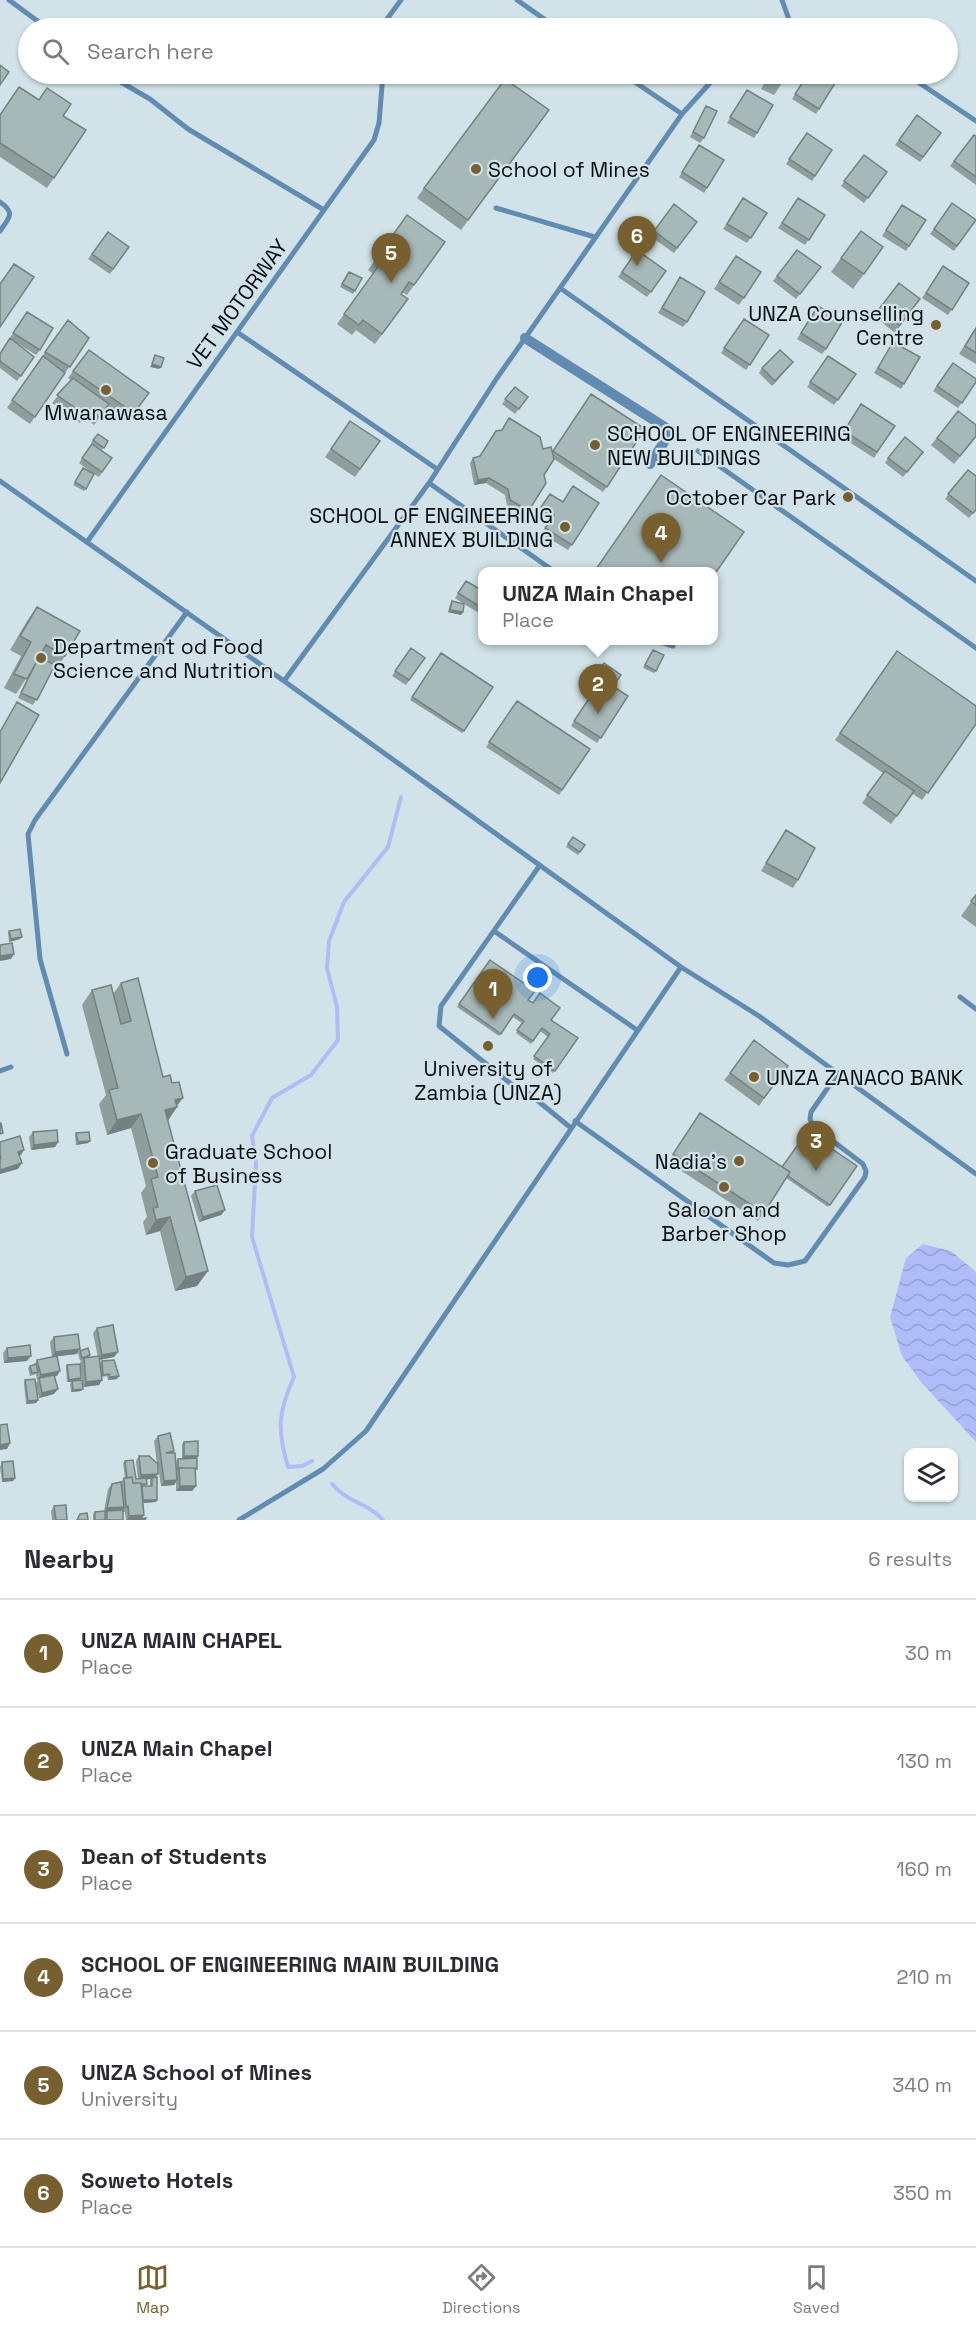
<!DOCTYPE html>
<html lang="en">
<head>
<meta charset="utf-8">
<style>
	body { margin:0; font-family:"Space Grotesk",sans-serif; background:#f2f2f3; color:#2b2b33 }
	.controls { position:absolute; right:18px; bottom:18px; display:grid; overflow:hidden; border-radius:12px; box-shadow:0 2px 4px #0004 }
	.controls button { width:54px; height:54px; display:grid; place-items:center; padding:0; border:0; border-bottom:2px solid #e1e1e2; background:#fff; color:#2b2b33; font:30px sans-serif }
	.you { position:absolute; left:538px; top:978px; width:21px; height:21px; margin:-15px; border:4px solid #fff; border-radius:50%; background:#1a73e8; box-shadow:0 0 0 9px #1a73e833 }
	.badge { display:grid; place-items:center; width:39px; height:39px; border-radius:50%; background:#785f30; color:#fff; font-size:20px; font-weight:700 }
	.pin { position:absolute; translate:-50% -50px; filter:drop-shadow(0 2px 3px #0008) }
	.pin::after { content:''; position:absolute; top:32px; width:21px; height:18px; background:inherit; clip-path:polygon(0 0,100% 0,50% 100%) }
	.popup { position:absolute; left:478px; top:567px; width:240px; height:78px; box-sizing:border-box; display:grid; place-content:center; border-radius:12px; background:#fff; filter:drop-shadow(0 2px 4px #0005); font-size:20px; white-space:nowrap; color:#7c7c81 }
	.popup b { font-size:22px; color:#2b2b33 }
	.popup::after { content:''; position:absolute; left:50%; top:100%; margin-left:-12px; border:12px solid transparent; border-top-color:#fff }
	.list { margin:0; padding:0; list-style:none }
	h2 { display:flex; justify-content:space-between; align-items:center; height:78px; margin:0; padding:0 24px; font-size:26px }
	h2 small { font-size:20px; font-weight:400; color:#7c7c81 }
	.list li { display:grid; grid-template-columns:39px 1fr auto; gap:18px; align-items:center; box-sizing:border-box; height:108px; padding:0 24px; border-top:2px solid #e1e1e2 }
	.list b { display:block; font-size:22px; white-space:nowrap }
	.list p { margin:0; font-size:20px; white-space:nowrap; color:#7c7c81 }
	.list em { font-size:20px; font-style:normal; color:#7c7c81 }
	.icon { flex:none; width:33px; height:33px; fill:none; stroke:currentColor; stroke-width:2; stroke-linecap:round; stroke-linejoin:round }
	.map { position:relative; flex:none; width:976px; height:1520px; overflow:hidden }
	.search { position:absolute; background:#fff; box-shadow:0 2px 4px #0004; left:18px; right:18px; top:18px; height:66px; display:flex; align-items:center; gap:15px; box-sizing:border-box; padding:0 21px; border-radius:33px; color:#7c7c81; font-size:22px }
	.sheet { height:726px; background:#fff }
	nav { display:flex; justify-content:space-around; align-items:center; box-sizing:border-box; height:84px; border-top:2px solid #e1e1e2; background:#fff; font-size:16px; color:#7c7c81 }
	nav a { display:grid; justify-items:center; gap:3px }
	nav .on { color:#785f30 }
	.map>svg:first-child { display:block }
	.water { fill:url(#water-waves) }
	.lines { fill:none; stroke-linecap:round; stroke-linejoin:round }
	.stream { stroke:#afbcf7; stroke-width:4 }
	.service { stroke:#618bb1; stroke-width:5 }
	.minor { stroke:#618bb1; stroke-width:10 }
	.wall { fill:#8f9e9d; fill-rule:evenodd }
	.shaded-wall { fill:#748180 }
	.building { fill:#a6b8b7; stroke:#748180; stroke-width:1.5 }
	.poi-dot { fill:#785f30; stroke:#d1e3e8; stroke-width:2 }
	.labels { text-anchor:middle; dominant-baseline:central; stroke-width:4.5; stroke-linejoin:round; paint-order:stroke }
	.poi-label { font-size:21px; fill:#070c0e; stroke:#d1e3e8; text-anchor:start }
	.street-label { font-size:21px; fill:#070c0e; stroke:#d1e3e8 }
</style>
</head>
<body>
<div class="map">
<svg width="976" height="1520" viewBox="0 0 976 1520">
	<defs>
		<pattern id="water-waves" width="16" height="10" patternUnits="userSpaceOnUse" patternTransform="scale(1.5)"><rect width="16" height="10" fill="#afbcf7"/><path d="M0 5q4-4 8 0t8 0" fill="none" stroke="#95a0d3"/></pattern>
	</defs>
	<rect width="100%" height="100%" fill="#d1e3e8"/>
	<path class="water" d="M923 1244 951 1251 976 1272V1442L921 1382 902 1356 890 1317 906 1258Z"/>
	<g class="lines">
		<path class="stream" d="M312 1461 302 1466 288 1467C277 1430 278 1412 294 1377L252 1237 256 1164 252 1136 272 1098 311 1075 338 1040 337 1007 327 968 329 941 344 902 388 847 401 797
			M332 1484C348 1503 367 1502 383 1520"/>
		<path class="service" d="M9 0 47 28
			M517 0 557 28
			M782 0 792 28
			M386 28 387 19 401 0
			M107 74 150 99 188 129 324 210
			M623 74 682 114
			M906 74 976 121
			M0 202C16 213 9 218 0 231
			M496 208 595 237
			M560 288 976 581
			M237 332 437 469
			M698 451 976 648
			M0 481 284 681 681 967 759 1016 976 1174
			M429 483 555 572
			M87 542 374 140 379 123 383 74
			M653 640 673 646
			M284 681 429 483 497 378 682 114 718 74
			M540 865 441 1006 439 1026 515 1087 527 1092 571 1128
			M494 931 637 1030
			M960 997 976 1009
			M67 1054 40 959 28 834 35 820 187 612
			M0 1071 11 1067
			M575 1121 774 1263 788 1265 805 1261 865 1177 866 1171 863 1164 813 1126 810 1119 811 1112 838 1073
			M239 1520 323 1469 366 1431 681 967"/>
		<path class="minor" d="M525 338 671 431 650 464"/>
	</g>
	<path class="wall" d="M769 74H787L784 80 774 95 761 89Z
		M808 74 837 80 816 114 792 99Z
		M747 90 757 133 754 138 727 123Z
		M706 106 704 138 700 143 690 137 703 111Z
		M549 110 461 230 417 198 424 188Z
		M0 114 63 116 86 130 47 188 0 157Z
		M917 115 941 133 920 162 895 145Z
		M807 133 832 150 812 181 786 164Z
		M974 135 976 136V185L950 166Z
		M699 145 724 160 704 193 679 177Z
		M864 155 887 172 864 203 841 186Z
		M798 198 825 215 805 245 778 228Z
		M739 203 767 213 747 243 723 229Z
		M952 203 976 220 954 251 930 234Z
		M674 204 697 222 674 253 650 236Z
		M902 205 926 220 906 251 882 236Z
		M407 215 445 242 407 295 402 292 401 294 408 299 375 344 356 330 352 335 337 324 373 274 368 270Z
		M108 232 129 247 110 274 88 259Z
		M883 247 853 289 831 272 841 258Z
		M637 250 666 271 647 297 618 277Z
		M797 250 821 267 796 299 773 281Z
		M736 256 761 272 739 305 714 289Z
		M943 266 969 283 948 315 922 298Z
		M347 274 362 278 353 294 340 287Z
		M680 277 687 322 683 327 658 313Z
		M899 283 920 299 895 333 874 316Z
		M814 311 826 349 822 354 797 339Z
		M27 312 40 350 36 355 12 340 34 357 17 381 0 368V353Z
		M744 319 769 335 746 370 721 353Z
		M976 327V364L959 354Z
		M89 338 30 424 7 408 45 352Z
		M893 342 904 384 901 389 874 373Z
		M89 350 149 393 129 421 108 406 94 425 84 416 80 423 52 403 71 380 68 378Z
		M828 356 856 374 834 405 807 387Z
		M793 362 772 386 759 373 762 368Z
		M953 363 976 382 958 408 933 391Z
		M515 387 528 397 515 414 502 404Z
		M591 394 645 429 603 492 554 459 544 475 527 512 521 513 507 505 505 495 486 483 474 485 470 463 473 458 552 452Z
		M861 404 895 426 874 458 840 436Z
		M350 421 380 441 355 477 325 457Z
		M976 425V437L954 464 931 445 937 438Z
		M98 434 108 441 102 450 91 443Z
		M92 444 112 458 99 477 94 474 84 491 73 485 83 468 94 474 79 463Z
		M923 452 903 477 885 463 888 458Z
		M968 470 976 510 969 518 945 499Z
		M550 494 563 502 599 503 568 550 542 534 550 520 538 513Z
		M466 581 483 608 479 613 464 604 463 612 461 615 448 612 450 604 452 601 464 604 455 598Z
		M37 607 65 656 55 671 53 669 33 705 18 698 31 671 16 694 4 688 21 656 10 650 27 621Z
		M411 648 425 658 406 685 392 676Z
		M897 651 976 724 922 800 913 794 891 824 862 803 883 773 835 740Z
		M651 652 656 671 654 673 643 668Z
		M439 656 464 731 462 733 410 700Z
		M604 663 621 675 613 686 628 696 597 743 571 726 599 682 593 678Z
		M517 701 590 749 559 795 486 747Z
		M786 830 798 880 793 888 761 871Z
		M573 837 585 845 578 855 566 847Z
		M976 895V927L961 916Z
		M9 931 20 939 9 942 8 933Z
		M490 960 528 1000 551 1020 578 1038 553 1073 533 1059 548 1037 540 1031 531 1044 516 1033 522 1023 513 1017 499 1036 457 1007Z
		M121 983 177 1107 168 1120 197 1286 175 1291 160 1231 146 1235 143 1222 147 1217 141 1193 146 1186 131 1128 107 1135 99 1104 106 1095 82 1005 92 990 113 994Z
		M788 1066 759 1106 724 1080 730 1073Z
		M700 1113 782 1167 857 1166 828 1207 786 1178 758 1221 668 1162Z
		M33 1132 58 1142 55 1147 31 1150 29 1137Z
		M76 1133 90 1141 88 1143 76 1145 75 1136Z
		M195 1191 225 1210 221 1215 199 1222 191 1196Z
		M97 1328 118 1352 114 1357 100 1360V1363L102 1361 117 1379 108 1380 107 1376 102 1377 99 1385 83 1387 80 1363 82 1360 80 1361 78 1353 80 1351 89 1358 98 1357 93 1333Z
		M54 1337 77 1354 57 1356V1376H55L54 1394 39 1398 36 1385 38 1400 36 1403 26 1404 24 1383 25 1380 36 1383 38 1380H37L36 1374 30 1376 28 1368 30 1366 34 1365 37 1360 52 1357 50 1342Z
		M7 1348 27 1361 4 1363 3 1353Z
		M67 1365 80 1380 81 1391 71 1392 70 1384 72 1382H67L66 1368Z
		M158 1436 174 1451 173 1453 177 1471 176 1461 178 1459 182 1458V1444L184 1442 198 1456 196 1458V1486L192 1491H176V1482L174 1485 161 1486 158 1466 155 1477 156 1502 143 1503 142 1519 145 1520H126L125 1512H123V1520H93V1514L95 1512 104 1511 108 1489 112 1484 121 1482 124 1478H125L123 1463 125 1461 136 1479H138L136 1461 139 1456 157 1464 154 1441ZM150 1479V1486H145L147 1484 146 1480Z
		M2 1462 15 1478 13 1481 2 1482 0 1467Z
		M54 1506 67 1520H52L51 1511Z"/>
	<path class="shaded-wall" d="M793 362 789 367 772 386 775 381Z
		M152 364 161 367 159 369 150 367Z
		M489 478 486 483 474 485 478 480Z
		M531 507 527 512 521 513 524 508Z
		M450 610 463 612 461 615 448 612Z
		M22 937 20 939 9 942 11 939Z
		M14 954 11 959 0 961V956Z
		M183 1098 176 1107H177L167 1122 165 1110 175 1100Z
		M141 1114 131 1128 107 1135 117 1120Z
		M90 1141 88 1143 76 1145 78 1142Z
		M58 1142 55 1147 31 1150 34 1145Z
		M24 1150 21 1155 15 1157 18 1152Z
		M22 1163 18 1169 0 1174V1170Z
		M225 1210 221 1215 199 1222 203 1217Z
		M170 1217 160 1231 146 1235 156 1220Z
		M208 1271 197 1286 175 1291 186 1277Z
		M80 1349 77 1354 52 1357 55 1352Z
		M118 1352 114 1357 98 1360 102 1355Z
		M31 1356 27 1361 4 1363 8 1358Z
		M60 1371 57 1376 39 1380V1378L37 1380 41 1375Z
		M119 1376 117 1379 108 1380 110 1377Z
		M81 1378 80 1381 67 1382 69 1380Z
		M102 1380 99 1385 83 1387 86 1382Z
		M58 1389 54 1394 39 1398 42 1393Z
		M83 1389 81 1391 71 1392 73 1390Z
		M38 1400 36 1403 26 1404 28 1401Z
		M10 1443 7 1449 0 1450V1445Z
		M184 1456H198L196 1458 182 1459Z
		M158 1474 154 1479 152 1478 150 1479 138 1480 141 1475Z
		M15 1478 13 1481 2 1482 3 1479Z
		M177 1480 174 1485 161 1486 164 1481Z
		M180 1486H196L192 1491H176Z
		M143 1500H157L156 1502 141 1503Z
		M124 1507 121 1512 104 1513 107 1508Z
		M144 1515 141 1520H127L129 1516Z"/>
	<path class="building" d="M0 65 9 72 0 85Z
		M771 74H787L784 80Z
		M808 74H827L837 80 819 109 795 94Z
		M505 79 549 110 468 220 424 188Z
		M19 87 39 100 47 88 71 104 63 116 86 130 54 178 0 143V115Z
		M747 90 773 105 757 133 730 117Z
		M706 106 717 111 704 138 693 132Z
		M917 115 941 133 923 157 899 140Z
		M807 133 832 150 815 176 789 159Z
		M974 135 976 136V177L954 161Z
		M699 145 724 160 707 188 682 172Z
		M864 155 887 172 868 198 844 181Z
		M743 198 767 213 751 238 727 224Z
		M798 198 825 215 809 240 782 223Z
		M952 203 976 220 957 246 934 229Z
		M674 204 697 222 677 248 654 231Z
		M902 205 926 220 909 246 886 230Z
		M407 215 445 242 414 285 409 282 401 294 408 299 382 334 363 320 359 325 344 314 380 264 375 260Z
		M861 231 883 247 864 274 841 258Z
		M108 232 129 247 113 269 92 254Z
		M637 250 666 271 651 292 622 272Z
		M797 250 821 267 800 294 777 276Z
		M736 256 761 272 744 298 719 282Z
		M14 264 34 277 0 327V284Z
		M943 266 969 283 952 310 926 293Z
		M349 272 362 278 355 291 342 284Z
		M680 277 705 292 687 322 662 308Z
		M899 283 920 299 900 325 879 309Z
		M818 306 843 321 826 349 801 333Z
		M27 312 53 328 40 350 13 333Z
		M744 319 769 335 750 365 724 348Z
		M68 320 89 338 70 367 45 352Z
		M976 328V353L965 346Z
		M10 338 34 357 21 376 0 361V354Z
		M893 342 920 357 904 384 878 368Z
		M89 350 149 393 134 413 73 371Z
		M780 350 793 362 775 381 762 368Z
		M155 355 164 358 161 367 152 364Z
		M43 356 65 373 35 417 12 400Z
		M828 356 856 374 838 400 810 382Z
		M953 363 976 379V382L962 403 937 386Z
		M73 378 109 404 99 417 89 409 85 415 57 395Z
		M515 387 528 397 519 409 505 399Z
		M591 394 645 429 607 487 553 451Z
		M861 404 895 426 877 452 844 431Z
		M958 411 976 425V436L960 456 937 438Z
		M509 418 540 437 543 449 551 447 554 459 544 475 546 483 531 507 524 508 510 500 508 489 489 478 478 480 473 458 480 456 496 431 502 430Z
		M350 421 380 441 360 469 331 449Z
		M98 434 108 441 104 448 93 440Z
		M905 437 923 452 907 472 888 458Z
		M92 444 112 458 102 472 82 458Z
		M83 468 94 474 86 489 75 482Z
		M968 470 976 476V510L973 513 948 494Z
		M661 475 744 532 714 575V572H594Z
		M573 486 599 503 572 545 545 528 554 515 541 507 550 494 563 502Z
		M466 581 483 591 482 608 458 593Z
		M452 601 464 604 463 612 450 610Z
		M37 607 80 631 65 656 46 645 27 679 14 674 31 642 20 636Z
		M411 648 425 658 409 680 395 671Z
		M653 650 664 655 656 671 645 665Z
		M897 651 976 706V724L928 793 840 733Z
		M441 653 493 687 464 731 412 697Z
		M39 657 55 665 37 700 21 693Z
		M604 663 621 675 614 685 597 673Z
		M602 679 628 696 601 738 574 721Z
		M517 701 590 749 562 790 489 742Z
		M17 702 39 715 0 783V732Z
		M885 771 914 791 897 816 867 795Z
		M786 830 815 848 798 880 766 863Z
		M573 837 585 845 580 852 568 844Z
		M976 895V905L971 901Z
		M20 929 22 937 11 939 9 931Z
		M12 943 14 954 0 956V945Z
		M490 960 535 991 528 1000 533 1003 540 993 560 1008 551 1020 578 1038 555 1071 534 1056 550 1034 542 1028 533 1041 517 1030 524 1021 514 1014 501 1034 459 1004Z
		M138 978 163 1077 170 1075 172 1083 179 1082 183 1098 175 1100 177 1107 165 1110 208 1271 186 1277 170 1217 156 1220 153 1208 158 1207 151 1179 158 1177 141 1114 117 1120 109 1090 118 1088 92 990 111 985 121 1024 131 1021 121 983Z
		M754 1040 788 1066 764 1098 730 1073Z
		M700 1113 790 1172 764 1213 673 1154Z
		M0 1123H1L3 1133 0 1134Z
		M57 1130 58 1142 34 1145 33 1132Z
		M89 1132 90 1141 78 1142 76 1133Z
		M807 1132 857 1166 830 1205 788 1176 790 1172 782 1167Z
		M20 1136 24 1150 18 1152 22 1163 0 1170V1158H1L0 1154V1142Z
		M217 1185 225 1210 203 1217 195 1191Z
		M113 1325 118 1352 102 1355 97 1328Z
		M78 1334 80 1349 55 1352 54 1337Z
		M30 1345 31 1356 8 1358 7 1348Z
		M88 1348 90 1355 82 1358 80 1351Z
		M57 1356 60 1371 41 1375 37 1360Z
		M99 1356 102 1380 86 1382 84 1358Z
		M114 1360 119 1376 110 1377 109 1374 103 1375 102 1361Z
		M36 1364 38 1372 32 1373 30 1366Z
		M80 1364 81 1378 69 1380 67 1365Z
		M54 1375 58 1389 42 1393 39 1378Z
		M35 1379 38 1400 28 1401 25 1380Z
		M82 1380 83 1389 73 1390 72 1381Z
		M7 1424 10 1443 0 1445V1425Z
		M170 1433 174 1451 166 1453H175L177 1480 164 1481 158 1436Z
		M198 1441V1456H184V1442Z
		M139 1456H149L158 1464V1474L141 1475Z
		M197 1458V1469H195V1468H179L178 1469V1459Z
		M133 1460 136 1479 146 1478 147 1484H141V1483H133L132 1477 127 1478 125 1461Z
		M13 1461 15 1478 3 1479 2 1462Z
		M179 1468H195L196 1486H180Z
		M132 1477 133 1483H141L144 1515 129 1516 128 1506 126 1507 124 1478Z
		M157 1477V1500H143L142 1486H152V1478Z
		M121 1482 124 1507 107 1508 112 1484Z
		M66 1505 67 1520H56L54 1506Z
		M123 1510V1520H107V1511Z
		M105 1511V1520H95V1512Z
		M87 1513 88 1520H77L80 1514Z
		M146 1518 145 1520H133Z"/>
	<g class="poi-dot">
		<circle cx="476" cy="169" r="6"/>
		<circle cx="936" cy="325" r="6"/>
		<circle cx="106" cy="390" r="6"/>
		<circle cx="595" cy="445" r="6"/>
		<circle cx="848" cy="497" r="6"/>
		<circle cx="565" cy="527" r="6"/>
		<circle cx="41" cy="658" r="6"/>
		<circle cx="488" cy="1046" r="6"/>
		<circle cx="754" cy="1077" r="6"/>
		<circle cx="739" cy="1161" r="6"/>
		<circle cx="153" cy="1163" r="6"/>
		<circle cx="724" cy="1187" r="6"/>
	</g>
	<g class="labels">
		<g class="poi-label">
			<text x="488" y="169">School of Mines</text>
			<text x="924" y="313" text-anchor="end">UNZA Counselling<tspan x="924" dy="24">Centre</tspan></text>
			<text x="106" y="412" text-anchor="middle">Mwanawasa</text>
			<text x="607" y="433">SCHOOL OF ENGINEERING<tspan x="607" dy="24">NEW BUILDINGS</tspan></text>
			<text x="836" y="497" text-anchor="end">October Car Park</text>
			<text x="553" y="515" text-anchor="end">SCHOOL OF ENGINEERING<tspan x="553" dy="24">ANNEX BUILDING</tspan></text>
			<text x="53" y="646">Department od Food<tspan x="53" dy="24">Science and Nutrition</tspan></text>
			<text x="488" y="1068" text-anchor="middle">University of<tspan x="488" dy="24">Zambia (UNZA)</tspan></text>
			<text x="766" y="1077">UNZA ZANACO BANK</text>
			<text x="165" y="1151">Graduate School<tspan x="165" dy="24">of Business</tspan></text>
			<text x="727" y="1161" text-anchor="end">Nadia's</text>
			<text x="724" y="1209" text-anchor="middle">Saloon and<tspan x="724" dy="24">Barber Shop</tspan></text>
		</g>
		<g class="street-label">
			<text transform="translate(237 304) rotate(-54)">VET MOTORWAY</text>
		</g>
	</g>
</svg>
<div class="controls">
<button><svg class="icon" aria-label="layers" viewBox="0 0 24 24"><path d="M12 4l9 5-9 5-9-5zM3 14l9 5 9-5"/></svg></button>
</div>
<div class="you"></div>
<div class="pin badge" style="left:493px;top:1019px">1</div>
<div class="pin badge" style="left:598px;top:714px">2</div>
<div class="popup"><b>UNZA Main Chapel</b>Place</div>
<div class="pin badge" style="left:816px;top:1171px">3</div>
<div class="pin badge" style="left:661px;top:563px">4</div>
<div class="pin badge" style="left:391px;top:283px">5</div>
<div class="pin badge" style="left:637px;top:266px">6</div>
<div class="search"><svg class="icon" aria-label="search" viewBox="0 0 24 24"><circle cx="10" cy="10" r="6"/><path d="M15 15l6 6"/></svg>Search here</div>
</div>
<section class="sheet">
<h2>Nearby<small>6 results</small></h2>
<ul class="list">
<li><span class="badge">1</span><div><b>UNZA MAIN CHAPEL</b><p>Place</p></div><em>30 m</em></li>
<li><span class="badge">2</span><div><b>UNZA Main Chapel</b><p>Place</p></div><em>130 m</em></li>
<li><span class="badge">3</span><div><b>Dean of Students</b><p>Place</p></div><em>160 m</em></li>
<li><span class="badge">4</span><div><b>SCHOOL OF ENGINEERING MAIN BUILDING</b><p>Place</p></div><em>210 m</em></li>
<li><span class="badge">5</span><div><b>UNZA School of Mines</b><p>University</p></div><em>340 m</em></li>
<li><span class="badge">6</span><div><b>Soweto Hotels</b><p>Place</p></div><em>350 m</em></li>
</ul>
</section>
<nav>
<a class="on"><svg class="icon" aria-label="map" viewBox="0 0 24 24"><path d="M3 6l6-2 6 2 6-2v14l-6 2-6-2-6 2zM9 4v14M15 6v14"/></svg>Map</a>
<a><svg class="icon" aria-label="directions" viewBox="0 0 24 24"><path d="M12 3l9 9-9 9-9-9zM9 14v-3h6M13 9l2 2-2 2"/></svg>Directions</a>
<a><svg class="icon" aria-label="saved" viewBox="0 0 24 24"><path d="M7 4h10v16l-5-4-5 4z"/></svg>Saved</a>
</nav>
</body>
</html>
